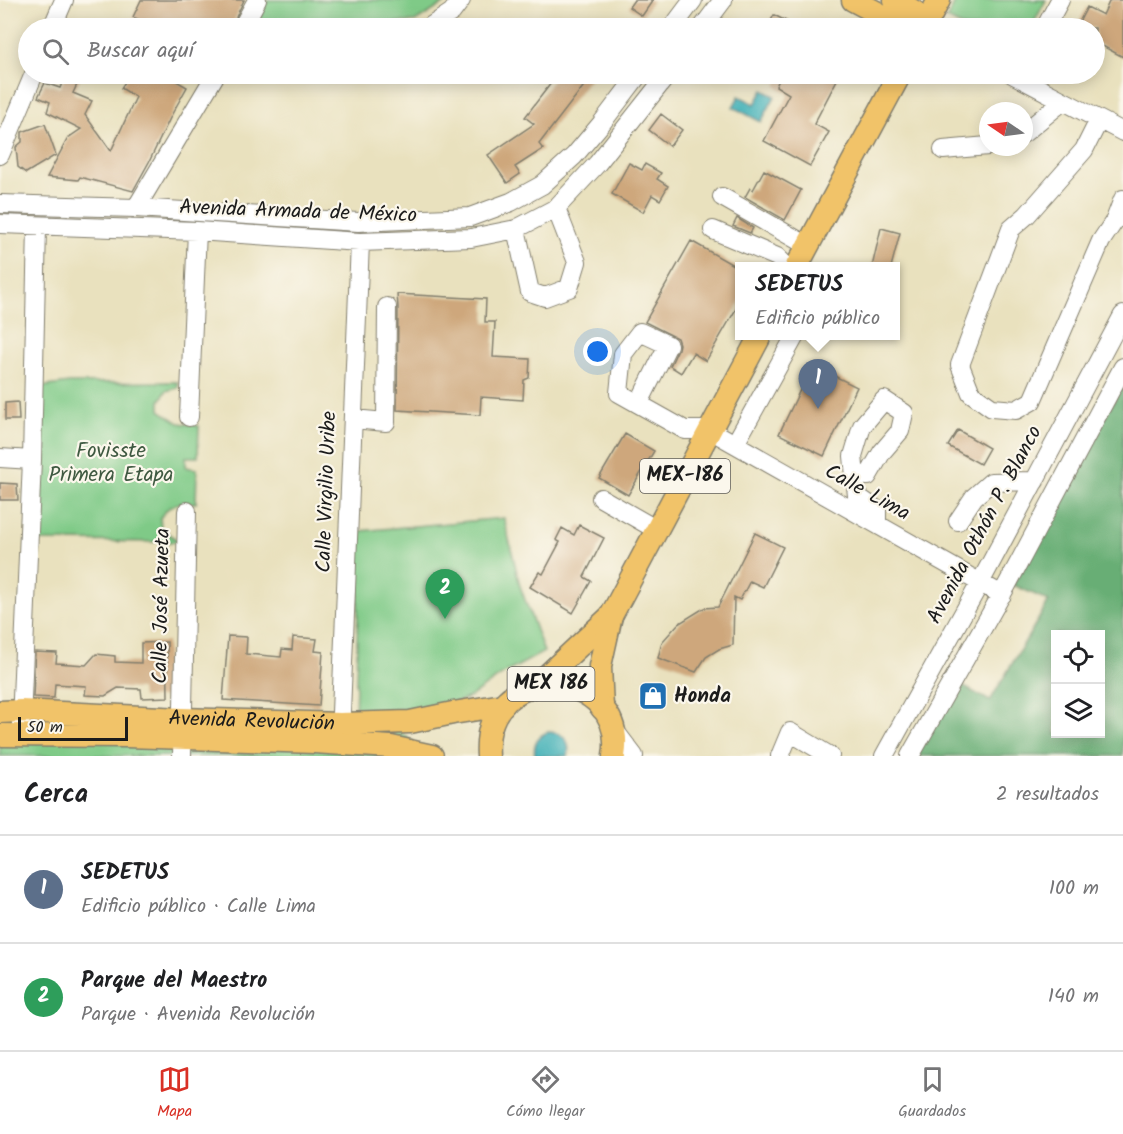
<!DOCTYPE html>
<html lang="es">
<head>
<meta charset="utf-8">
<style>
	body { margin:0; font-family:Kalam,sans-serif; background:#f2f2f2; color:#202124 }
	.controls { position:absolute; right:18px; bottom:18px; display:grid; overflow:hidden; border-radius:0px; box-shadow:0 3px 15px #0003 }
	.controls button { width:54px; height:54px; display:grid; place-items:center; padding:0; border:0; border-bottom:2px solid #e0e0e0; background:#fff; color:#202124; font:30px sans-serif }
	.compass { position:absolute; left:979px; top:102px; width:54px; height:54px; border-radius:50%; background:#fff; box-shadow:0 3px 15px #0003; rotate:283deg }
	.scale { position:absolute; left:18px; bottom:15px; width:110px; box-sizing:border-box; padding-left:6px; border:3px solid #1c1c1c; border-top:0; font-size:16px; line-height:21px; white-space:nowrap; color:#1c1c1c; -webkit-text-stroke:4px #fbf7ec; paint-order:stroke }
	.you { position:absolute; left:598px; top:352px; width:21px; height:21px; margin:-15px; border:4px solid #fff; border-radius:50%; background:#1a73e8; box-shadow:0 0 0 9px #1a73e833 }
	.badge { display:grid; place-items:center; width:39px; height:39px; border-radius:50%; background:#d93025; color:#fff; font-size:20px; font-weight:700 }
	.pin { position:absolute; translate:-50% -50px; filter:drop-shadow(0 2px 3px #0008) }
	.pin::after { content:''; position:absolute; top:32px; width:21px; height:18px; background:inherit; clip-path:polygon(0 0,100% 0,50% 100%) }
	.popup { position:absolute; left:735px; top:262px; width:165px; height:78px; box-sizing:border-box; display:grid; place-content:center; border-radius:0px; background:#fff; filter:drop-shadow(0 2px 4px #0005); font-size:20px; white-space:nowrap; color:#757577 }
	.popup b { font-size:22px; color:#202124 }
	.popup::after { content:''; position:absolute; left:50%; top:100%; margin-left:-12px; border:12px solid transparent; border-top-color:#fff }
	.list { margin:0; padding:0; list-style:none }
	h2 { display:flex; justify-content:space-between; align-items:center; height:78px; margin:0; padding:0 24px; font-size:26px }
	h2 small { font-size:20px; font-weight:400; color:#757577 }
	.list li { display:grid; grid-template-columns:39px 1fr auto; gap:18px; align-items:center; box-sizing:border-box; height:108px; padding:0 24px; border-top:2px solid #e0e0e0 }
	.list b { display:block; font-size:22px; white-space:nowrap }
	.list p { margin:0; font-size:20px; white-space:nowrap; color:#757577 }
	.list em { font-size:20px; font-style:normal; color:#757577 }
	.icon { flex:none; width:33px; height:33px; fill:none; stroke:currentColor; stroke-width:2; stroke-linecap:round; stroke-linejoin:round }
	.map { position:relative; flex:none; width:1123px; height:756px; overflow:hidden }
	.search { position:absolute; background:#fff; box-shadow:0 3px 15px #0003; left:18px; right:18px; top:18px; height:66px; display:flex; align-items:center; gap:15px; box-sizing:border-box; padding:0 21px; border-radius:33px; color:#757577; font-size:22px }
	.sheet { height:294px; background:#fff }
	nav { display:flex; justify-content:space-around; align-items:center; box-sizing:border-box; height:84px; border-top:2px solid #e0e0e0; background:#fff; font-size:16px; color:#757577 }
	nav a { display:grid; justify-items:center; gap:3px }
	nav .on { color:#d93025 }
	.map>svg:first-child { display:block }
	.green { fill:#7fca87; stroke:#4e7352; stroke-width:1.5 }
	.forest { fill:#67ae74; stroke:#426548; stroke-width:1.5; fill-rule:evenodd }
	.water { fill:#3eafb6; stroke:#2d6669; stroke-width:1.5 }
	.building { fill:#cea77c }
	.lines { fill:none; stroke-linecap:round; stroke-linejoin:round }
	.minor-casing { stroke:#827e6d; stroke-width:20 }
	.major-casing { stroke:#827e6d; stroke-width:25 }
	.minor { stroke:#fff; stroke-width:18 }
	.major { stroke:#f1c369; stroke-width:22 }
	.labels { text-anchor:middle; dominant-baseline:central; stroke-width:4.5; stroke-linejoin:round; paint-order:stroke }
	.shield { fill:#fbf7ec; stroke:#5f5e5a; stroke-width:1.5 }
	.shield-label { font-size:20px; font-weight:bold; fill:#1c1c1c }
	.street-label { font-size:21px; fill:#1c1c1c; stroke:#fbf7ec }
	.park-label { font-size:21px; fill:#3f5941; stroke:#fbf7ec }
	.poi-label { font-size:21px; font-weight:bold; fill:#1c1c1c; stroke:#fbf7ec; text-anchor:start }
</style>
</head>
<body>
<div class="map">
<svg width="1123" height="756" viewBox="0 0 1123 756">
	<rect width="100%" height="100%" fill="#fbf7ec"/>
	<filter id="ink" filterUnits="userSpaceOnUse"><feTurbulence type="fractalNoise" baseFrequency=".0167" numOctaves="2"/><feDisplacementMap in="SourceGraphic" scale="12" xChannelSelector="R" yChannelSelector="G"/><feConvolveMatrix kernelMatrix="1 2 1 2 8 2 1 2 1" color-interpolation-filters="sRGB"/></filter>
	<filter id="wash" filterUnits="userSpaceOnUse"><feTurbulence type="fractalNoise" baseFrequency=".008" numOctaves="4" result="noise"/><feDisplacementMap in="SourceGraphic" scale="24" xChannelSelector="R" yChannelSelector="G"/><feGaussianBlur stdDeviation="1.35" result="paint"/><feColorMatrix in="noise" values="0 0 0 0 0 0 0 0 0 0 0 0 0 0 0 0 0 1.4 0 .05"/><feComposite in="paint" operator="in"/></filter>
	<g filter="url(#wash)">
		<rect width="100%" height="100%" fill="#e9e1be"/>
		<path class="green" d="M268 0H450L415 22 254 26Z
			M956 0H1046L1031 28H965L947 19Z
			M178 382V388L166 391 160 401V410L179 423 199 426 198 457H186V467L197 469 196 503C179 501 170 503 160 518L161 528 180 542 39 541 40 518 37 500 41 387 69 383Z
			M504 518 520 586 544 652 503 674 470 697 423 715 389 720 427 756H0V712L355 719 360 531Z"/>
		<path class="forest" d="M1123 384V756H914L955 682 990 701 1049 601 1013 585ZM1056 634H1100V734H1056Z"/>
		<path class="water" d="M763 90 775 96 761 122 733 107 739 96 755 104Z
			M548 732C563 732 571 741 568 756H535C533 744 537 736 548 732Z"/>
		<g id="blocks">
			<path class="building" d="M141 0H244L231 28H158L133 17Z
				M634 0H653L642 16 629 7Z
				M1110 0H1123V57L1095 42V28H1076L1087 7 1103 15Z
				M774 15 800 28H767Z
				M66 74H82L73 93 92 101 85 115 111 151 136 97 121 88 130 74H164L187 87 172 114 149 162 133 191 80 177 78 180 47 177 68 138 81 129 47 112 50 102 38 97 45 83 60 88Z
				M558 74H593L539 144 543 149 515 167 520 174 507 183 488 155 534 124 525 117Z
				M782 74H840L814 124 829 132 810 166 764 141 789 94 776 86Z
				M661 114 682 130 670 146 649 130Z
				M45 124 56 155 26 173 18 167 16 147 22 142V132Z
				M629 163 642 170 645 164 661 173 657 179 668 186 660 200 652 195 643 212 612 194Z
				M764 170 801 190 785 220 745 197 750 188 753 190Z
				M737 218 753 228 750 233 733 226Z
				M881 228 900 233 891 267H872Z
				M691 241 740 269V302L706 361 693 353 681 373 670 366 678 349 679 344 677 338 645 322Z
				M397 294 486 299 485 322H495L493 357 530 359 529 378 524 380 523 400 481 397 480 415 397 410 398 307Z
				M812 365 857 387 824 456 779 434Z
				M18 402 19 420H5V403Z
				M958 430 989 448 980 464 948 446Z
				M625 434 654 451 628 495 599 478Z
				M0 483 17 484 18 500H0Z
				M579 525 604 538 584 577 591 581 573 613 530 587 539 572 543 574 560 542 556 540 562 528 574 535Z
				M755 533 783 547 763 587 750 581 740 600 734 597 733 645 719 649 706 657 696 672 658 658 662 642 678 624 704 608 718 607Z
				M228 636 247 637 246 654 281 657 282 649 292 650 293 637 317 639 315 651 323 652 319 706 223 700Z
				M167 642 168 697 142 698 141 689 118 688 105 696 85 695 86 686 55 684 54 698 33 697 35 652 57 653 56 663 86 665 96 654 115 656V662L141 663V643Z"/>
		</g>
	</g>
	<g filter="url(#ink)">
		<use href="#blocks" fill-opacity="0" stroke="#827e6d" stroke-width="1.5"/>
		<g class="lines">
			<g class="minor-casing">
				<path id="minor" d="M52 28 64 0
					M242 28 257 0
					M428 28 452 12 461 0
					M672 28 693 0
					M702 28 723 0
					M1045 28 1060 0
					M1012 74 1123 132
					M1099 120 1084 150 1027 215 1011 229 960 365 971 393 992 408 1016 410 1032 401 1101 241 1115 220 1123 199
					M1024 133 1063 101
					M943 150 988 146
					M0 155 34 74
					M722 197 808 246
					M0 204 136 208 358 222 470 217 511 202 542 185 574 156 601 124 639 74
					M136 208 216 74
					M0 224 197 231 360 242 471 238 516 229 556 208 597 164 668 74
					M516 229 530 292 545 297 569 288 577 262 556 208
					M713 230 777 257 786 266
					M639 403 668 345 640 332 623 354 619 393 685 430H710L1002 595
					M189 417 197 231
					M353 419 386 422 387 307
					M735 444 795 336
					M0 458 32 460
					M856 474 868 476 882 452 900 431 904 413 884 400 862 426 853 456 857 496 877 510V524
					M601 498 657 530
					M958 521 974 497 991 482 1035 481
					M21 722 32 460 37 226
					M612 727 634 756
					M340 737 360 242
					M182 756 187 511
					M780 756 790 732 830 756
					M884 756 980 583 1123 315
					M910 756 1007 585 1123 367"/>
			</g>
			<g class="major-casing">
				<g id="major">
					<path d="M853 0 906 28"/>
					<path d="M895 0 928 20"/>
					<path d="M924 28 939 0"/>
					<path d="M797 266 900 74"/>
					<path d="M537 685 611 616"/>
					<path d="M602 708 600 666 611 616 760 336"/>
					<path id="s1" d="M0 712 21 711 182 719 340 724 410 722 453 713 503 705"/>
					<path d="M0 735 126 736 314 742 391 747 432 756"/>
					<path d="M488 756C481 654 629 668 614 756"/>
				</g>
			</g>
			<use href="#minor" class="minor"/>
			<use href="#major" class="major"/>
		</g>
	</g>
	<defs>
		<g id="shop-square" transform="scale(1.5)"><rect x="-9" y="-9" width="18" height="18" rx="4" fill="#1f6fb2" stroke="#fbf7ec"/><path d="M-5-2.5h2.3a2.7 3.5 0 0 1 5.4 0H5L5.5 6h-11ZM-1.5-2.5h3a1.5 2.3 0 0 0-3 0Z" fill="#fff"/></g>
	</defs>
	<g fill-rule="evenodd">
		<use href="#shop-square" x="653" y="696"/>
	</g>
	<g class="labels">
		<g class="shield">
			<rect x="640" y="459" width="90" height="34" rx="4.5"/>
			<rect x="507.5" y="667" width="87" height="34" rx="4.5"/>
		</g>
		<g class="shield-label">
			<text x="685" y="476">MEX-186</text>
			<text x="551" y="684">MEX 186</text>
		</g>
		<g class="street-label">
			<text transform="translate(298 212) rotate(2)">Avenida Armada de México</text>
			<text transform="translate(327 492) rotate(-88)">Calle Virgilio Uribe</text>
			<text transform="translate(867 493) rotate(29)">Calle Lima</text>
			<text transform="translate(985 525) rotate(-62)">Avenida Othón P. Blanco</text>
			<text transform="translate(162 606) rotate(-89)">Calle José Azueta</text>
			<text stroke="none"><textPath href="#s1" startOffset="252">Avenida Revolución</textPath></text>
		</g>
		<g class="park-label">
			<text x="111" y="451">Fovisste<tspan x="111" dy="24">Primera Etapa</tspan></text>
		</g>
		<g class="poi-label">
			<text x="674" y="696">Honda</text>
		</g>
	</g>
</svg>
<div class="controls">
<button><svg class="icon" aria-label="locate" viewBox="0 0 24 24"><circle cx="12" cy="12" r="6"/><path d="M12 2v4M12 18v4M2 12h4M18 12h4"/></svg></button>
<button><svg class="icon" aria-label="layers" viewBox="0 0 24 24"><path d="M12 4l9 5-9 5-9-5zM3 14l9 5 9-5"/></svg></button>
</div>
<svg class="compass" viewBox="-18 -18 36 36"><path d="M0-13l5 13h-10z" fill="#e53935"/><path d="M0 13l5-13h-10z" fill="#757577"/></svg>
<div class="scale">50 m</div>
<div class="you"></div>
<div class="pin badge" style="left:818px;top:409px;background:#5c6f8a">1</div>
<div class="popup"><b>SEDETUS</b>Edificio público</div>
<div class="pin badge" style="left:445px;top:619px;background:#2e9e5b">2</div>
<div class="search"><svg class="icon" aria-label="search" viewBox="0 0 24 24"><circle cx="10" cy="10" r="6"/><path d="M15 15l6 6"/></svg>Buscar aquí</div>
</div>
<section class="sheet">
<h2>Cerca<small>2 resultados</small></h2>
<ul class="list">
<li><span class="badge" style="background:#5c6f8a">1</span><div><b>SEDETUS</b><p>Edificio público · Calle Lima</p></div><em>100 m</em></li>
<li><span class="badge" style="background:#2e9e5b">2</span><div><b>Parque del Maestro</b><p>Parque · Avenida Revolución</p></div><em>140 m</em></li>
</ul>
</section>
<nav>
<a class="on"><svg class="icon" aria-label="map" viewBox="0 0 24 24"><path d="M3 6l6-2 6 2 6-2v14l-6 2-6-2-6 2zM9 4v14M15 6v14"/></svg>Mapa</a>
<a><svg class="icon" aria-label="directions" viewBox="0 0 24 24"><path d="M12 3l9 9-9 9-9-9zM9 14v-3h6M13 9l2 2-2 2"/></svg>Cómo llegar</a>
<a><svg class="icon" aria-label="saved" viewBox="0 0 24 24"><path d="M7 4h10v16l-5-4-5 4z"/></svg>Guardados</a>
</nav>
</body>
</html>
